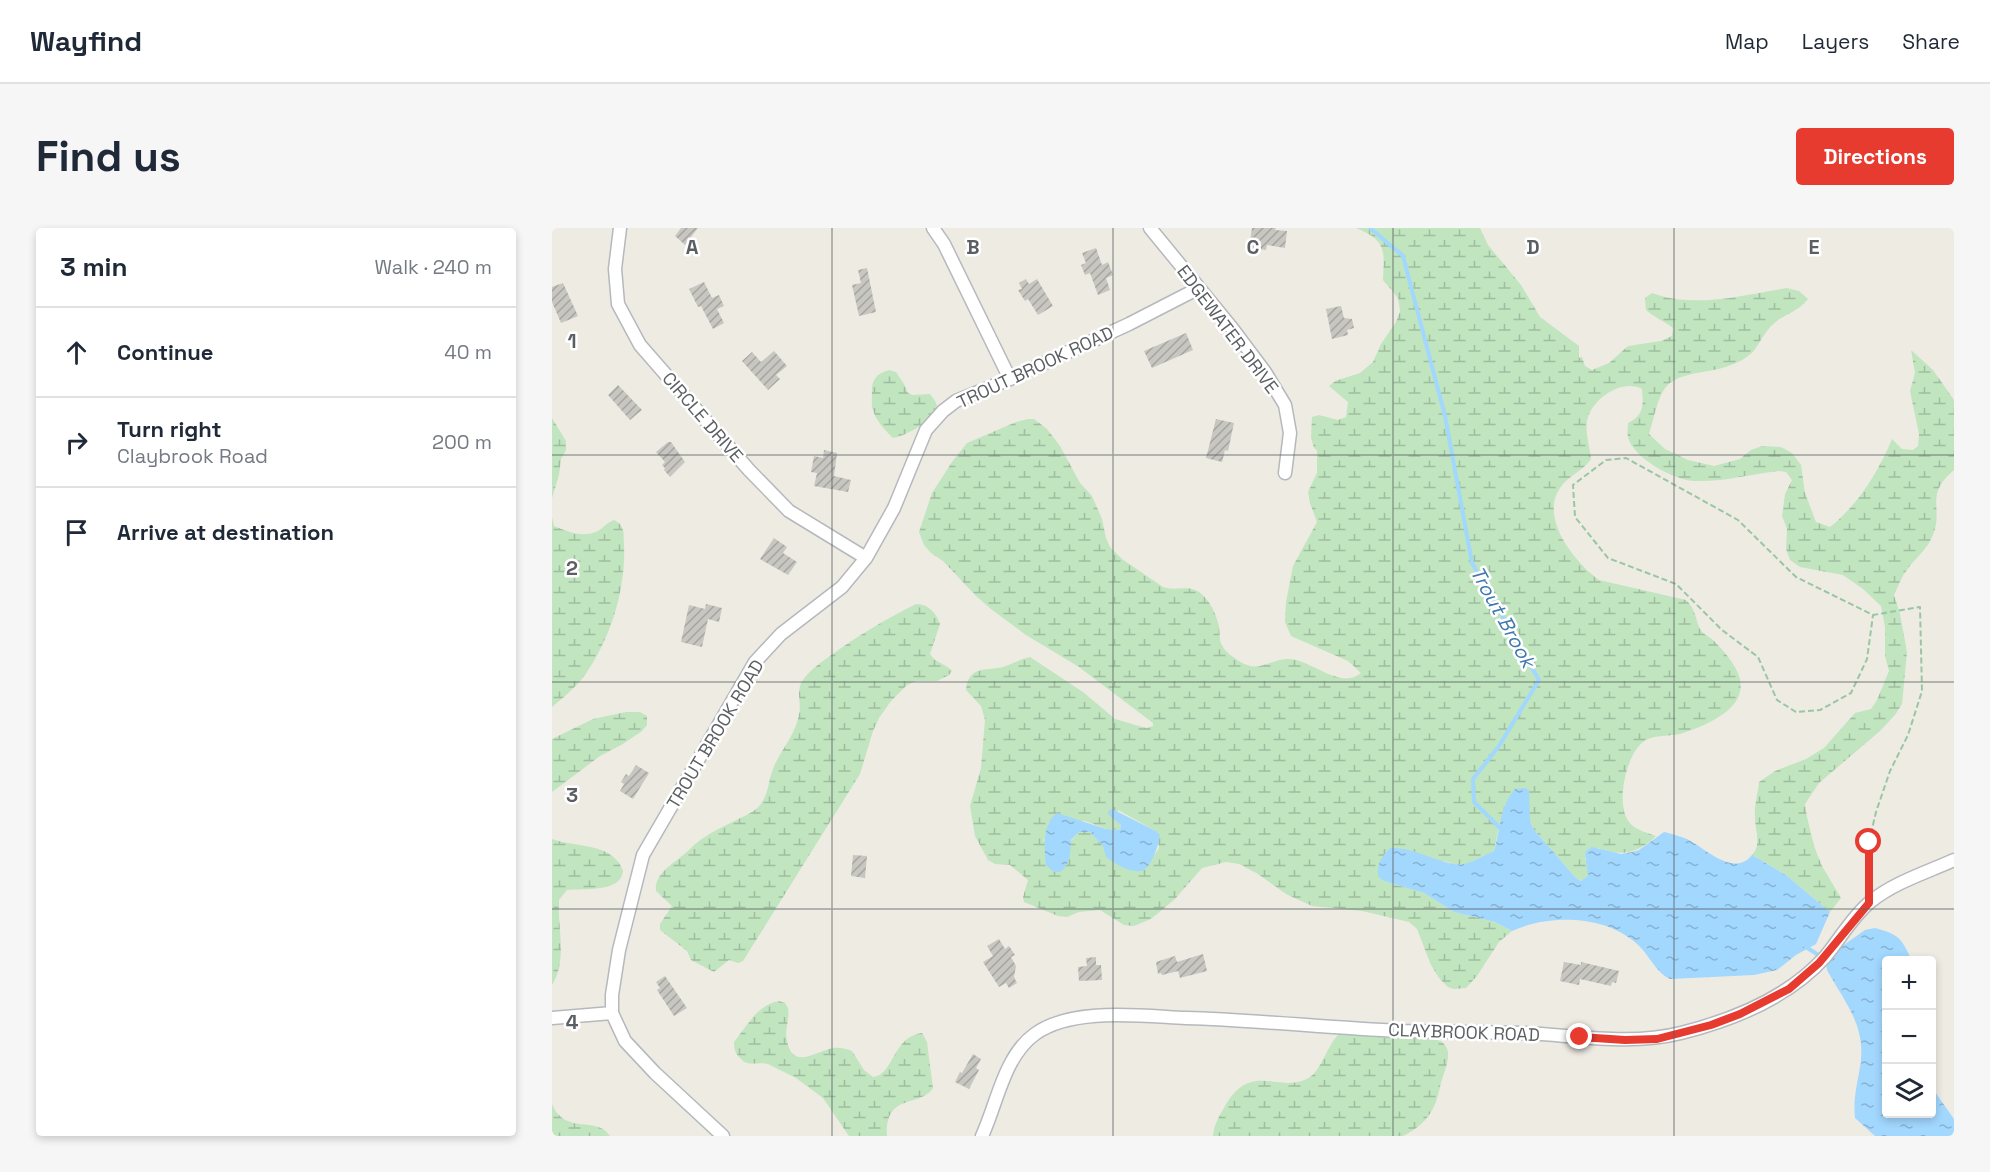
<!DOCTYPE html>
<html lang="en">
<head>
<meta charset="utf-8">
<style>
	body { margin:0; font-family:"Space Grotesk",sans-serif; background:#f6f6f7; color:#1f2937 }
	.controls { position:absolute; right:18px; bottom:18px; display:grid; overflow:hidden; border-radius:6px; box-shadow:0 3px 9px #0003 }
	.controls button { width:54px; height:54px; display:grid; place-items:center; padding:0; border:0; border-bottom:2px solid #e0e1e3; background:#fff; color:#1f2937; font:30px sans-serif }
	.stop { position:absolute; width:18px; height:18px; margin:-14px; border:4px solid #e73b2f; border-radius:50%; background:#fff }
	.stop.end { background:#e73b2f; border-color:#fff; box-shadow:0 2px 6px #0008 }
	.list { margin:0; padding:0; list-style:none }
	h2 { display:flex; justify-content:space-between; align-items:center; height:78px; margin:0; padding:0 24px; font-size:26px }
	h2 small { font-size:20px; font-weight:400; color:#747a83 }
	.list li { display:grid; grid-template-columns:39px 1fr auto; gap:18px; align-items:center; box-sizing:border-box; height:90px; padding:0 24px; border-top:2px solid #e0e1e3 }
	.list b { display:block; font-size:22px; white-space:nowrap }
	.list p { margin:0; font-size:20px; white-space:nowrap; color:#747a83 }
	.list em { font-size:20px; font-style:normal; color:#747a83 }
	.icon { flex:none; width:33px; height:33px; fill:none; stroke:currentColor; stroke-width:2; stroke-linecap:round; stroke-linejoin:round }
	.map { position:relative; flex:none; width:1402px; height:908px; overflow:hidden; border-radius:6px }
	header { display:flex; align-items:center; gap:36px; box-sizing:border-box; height:84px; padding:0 30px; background:#fff; border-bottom:2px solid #e0e1e3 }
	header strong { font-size:28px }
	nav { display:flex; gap:33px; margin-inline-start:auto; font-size:21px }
	.intro { display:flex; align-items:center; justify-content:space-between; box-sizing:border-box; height:144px; padding:0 36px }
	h1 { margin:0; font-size:42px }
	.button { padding:15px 27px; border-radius:6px; background:#e73b2f; color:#fff; font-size:21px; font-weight:700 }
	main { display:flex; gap:36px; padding:0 36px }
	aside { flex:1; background:#fff; border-radius:6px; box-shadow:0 3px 9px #0003 }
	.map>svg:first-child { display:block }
	.wetland { fill:url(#wetland-marsh); fill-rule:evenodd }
	.water { fill:url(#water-ripples) }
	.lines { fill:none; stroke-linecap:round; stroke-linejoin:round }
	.stream { stroke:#a2d7fe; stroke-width:4 }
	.building { fill:url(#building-hatch) }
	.minor-casing { stroke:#b5b9bd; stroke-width:15 }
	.path { stroke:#99c6a4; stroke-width:2; stroke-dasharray:6 3; stroke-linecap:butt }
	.minor { stroke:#fff; stroke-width:12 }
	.route { stroke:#e73b2f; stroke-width:8 }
	.grid { fill:none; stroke:#5b5f63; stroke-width:1.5; stroke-opacity:0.55 }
	.labels { text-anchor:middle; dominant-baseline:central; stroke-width:5; stroke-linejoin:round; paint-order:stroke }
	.street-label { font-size:18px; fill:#5b5f63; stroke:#fff }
	.water-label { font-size:20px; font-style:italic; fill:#4078b0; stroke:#fff }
	.grid-label { font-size:20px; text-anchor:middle; font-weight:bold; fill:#5b5f63; stroke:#fff; stroke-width:5; stroke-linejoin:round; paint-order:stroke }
</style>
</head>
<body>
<header>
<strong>Wayfind</strong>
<nav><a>Map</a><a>Layers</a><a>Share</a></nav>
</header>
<div class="intro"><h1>Find us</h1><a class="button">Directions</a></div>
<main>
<aside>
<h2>3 min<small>Walk · 240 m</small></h2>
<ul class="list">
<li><svg class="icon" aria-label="ahead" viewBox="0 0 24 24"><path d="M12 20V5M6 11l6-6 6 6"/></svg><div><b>Continue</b></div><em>40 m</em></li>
<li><svg class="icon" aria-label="right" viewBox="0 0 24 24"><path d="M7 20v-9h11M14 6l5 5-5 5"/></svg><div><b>Turn right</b><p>Claybrook Road</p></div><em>200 m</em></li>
<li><svg class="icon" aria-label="arrive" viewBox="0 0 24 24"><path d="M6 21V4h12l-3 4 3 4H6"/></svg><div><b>Arrive at destination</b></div></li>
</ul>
</aside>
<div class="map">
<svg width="1402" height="908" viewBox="0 0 1402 908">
	<defs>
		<pattern id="wetland-marsh" width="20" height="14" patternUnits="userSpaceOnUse" patternTransform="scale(1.5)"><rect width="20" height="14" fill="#c0e5bf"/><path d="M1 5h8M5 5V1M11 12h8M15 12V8" fill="none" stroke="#9fbd9f"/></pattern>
		<pattern id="water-ripples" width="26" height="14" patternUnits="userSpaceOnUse" patternTransform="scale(1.5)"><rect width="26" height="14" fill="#a2d7fe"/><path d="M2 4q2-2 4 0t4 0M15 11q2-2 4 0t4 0" fill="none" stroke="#87b2d1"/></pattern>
		<pattern id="building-hatch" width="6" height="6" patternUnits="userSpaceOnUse" patternTransform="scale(1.5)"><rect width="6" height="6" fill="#c8c6c0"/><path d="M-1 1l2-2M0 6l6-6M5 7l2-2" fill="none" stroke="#a5a4a0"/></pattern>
	</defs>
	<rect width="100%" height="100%" fill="#eeebe3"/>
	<path class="wetland" d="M804 0H928L936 17 969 57 988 89 1027 118V130L1030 129 1033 138 1040 142 1057 135 1076 118 1109 113 1120 108 1121 100C1112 93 1103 90 1094 82L1093 70 1100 65C1143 81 1191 67 1235 60L1247 63 1256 71C1247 82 1237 85 1226 92 1214 101 1211 110 1203 121 1198 129 1185 135 1176 138 1158 145 1135 143 1118 155 1106 163 1102 192 1097 206L1113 221 1136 232 1162 238 1188 231 1199 222 1210 218 1229 219 1240 225 1249 237 1253 265 1264 294 1278 299C1306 277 1327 243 1340 211L1350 221 1361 222 1366 218 1367 206 1358 163 1363 145 1359 122 1381 142 1402 172V242C1371 268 1393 281 1380 309 1375 322 1362 331 1355 342 1349 349 1346 359 1342 367L1348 386 1355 424 1350 476 1343 487 1328 503 1267 555 1253 576 1255 589 1262 618 1270 638 1289 670 1278 684 1234 647 1200 627C1210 616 1203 603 1203 589 1202 578 1206 565 1207 554L1223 543 1254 531 1272 520 1303 485 1319 481 1325 472 1337 443 1333 428V399L1329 378 1311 361 1291 347 1248 339 1238 332 1234 321 1235 301 1230 288 1233 266 1240 252 1234 244 1227 243C1199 246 1171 254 1143 253 1123 253 1081 230 1076 209 1075 205 1076 199 1076 195 1093 186 1091 177 1090 161 1069 150 1039 172 1035 193 1033 206 1038 219 1039 231 1031 243 1016 248 1008 260 987 290 1023 335 1047 352L1134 372C1145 382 1143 394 1150 404 1153 407 1158 409 1161 412 1170 421 1178 430 1184 441 1204 478 1156 497 1128 506 1118 508 1106 507 1096 511 1075 520 1065 570 1074 589 1079 601 1093 604 1104 608 1087 625 1069 629 1046 620L1033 630 1037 640 1036 649 1030 653 1023 649 983 603 978 594H948L942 623 915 636H902L892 633 832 653 872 665 902 684 943 694 960 703 947 714 925 748 914 760 902 761 896 759 887 750 879 737 865 701 857 694 810 683 760 678 734 666 706 646 687 636 674 634 650 640 623 671 599 691 582 698 572 697 548 682 527 684 515 689 506 688 472 674 471 669 476 652 458 637 443 636 436 632 423 608 418 578 429 540 433 492 429 478 414 462C416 437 435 443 451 439 460 436 469 431 478 429L531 464 563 491 594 500 601 498V495L527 439 474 407 439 381 424 368 391 333 379 325 372 317 367 304 380 265 400 234 415 215 464 194 476 191H482L495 201 508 218 528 255 540 268 550 291 554 310 558 319 570 331 611 359C621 363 633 358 643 362 656 367 665 387 667 399 668 405 667 413 670 417 673 424 681 429 687 433 707 446 716 432 735 431 759 430 787 463 809 445L796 433 739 408 733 394 734 374 741 338 765 294 758 275 756 264 765 245V222L762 220 759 210 760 189 767 187 786 192 794 189 796 174 777 158 783 153 808 145 821 134 829 116 844 94 848 83 846 70 831 52C832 24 836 13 804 0ZM566 582 604 603 607 620 593 641 551 618 538 604H527L519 613H492L497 594 533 593 554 601 568 602 569 597 564 592Z
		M337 142 344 144 352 156 356 165 360 167 378 166C381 170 385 174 385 180 384 191 352 209 341 210 333 202 324 193 321 182 319 178 320 172 320 167 319 153 323 146 337 142Z
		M0 190 14 213V222L9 231 7 247 0 270Z
		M0 289 2 298C16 304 31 310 46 303 52 299 56 294 62 292 65 294 68 295 69 298 73 303 71 310 72 316 74 361 59 410 33 447 24 459 12 469 0 479Z
		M364 376C377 376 384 385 388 396L378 426C383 435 395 436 400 443L397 447 385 453H364L355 457 339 473 327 490 321 503 308 546 191 733 186 735 177 732 162 744 139 732 135 723 108 702V696L120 678 104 663C102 647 119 637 130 628 136 624 141 617 147 613 163 601 182 594 200 584 218 573 215 553 223 536 231 520 243 506 247 487 250 475 243 463 251 452 258 442 268 435 278 428 305 408 334 391 364 376Z
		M74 484H88L95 488V497L90 503 71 516 48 528 0 564V511L41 491Z
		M0 611C24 620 61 614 71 643 69 665 31 660 15 662L7 672C5 700 16 731 0 757Z
		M227 773 233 775 236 780C238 791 232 803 235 813 241 843 264 823 281 820 287 819 295 821 300 823L312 842 321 849C341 848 341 808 370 805L375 814 381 860C368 880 333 864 335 908H297L271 870 244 850 216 836C203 833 196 840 187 829 183 824 182 821 182 814 194 799 206 776 227 773Z
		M792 801C815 803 870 804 888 813 892 815 895 819 896 824 897 836 890 848 888 859 883 884 873 897 851 908H661C662 896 667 889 673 878 700 831 728 868 758 849 772 839 775 814 792 801Z
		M0 876C13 908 45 887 58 908H0Z"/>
	<path class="water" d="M972 560 977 562 978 594 983 603 1023 649 1029 653 1036 648 1033 624 1040 619 1069 626 1080 624 1087 622 1112 604C1120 606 1128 608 1135 611 1153 620 1182 650 1200 627L1234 647 1278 684 1264 716 1244 727 1225 742 1202 747 1118 751C1103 744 1097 726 1084 715 1052 687 997 686 960 703L943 694 902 684 872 665 832 653 826 648C825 636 829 629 838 620 865 618 896 642 916 635 925 632 934 626 942 623 949 601 947 579 963 561Z
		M560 581 604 603 608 607C607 616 599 642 589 643 577 645 563 635 554 629L551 618 538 604H527L519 612C518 626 519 636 508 644H502L494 637C492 620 490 596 505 585L554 601 568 602 569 597 557 587V582Z
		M1323 700C1348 707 1348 709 1360 732H1334V886H1380V854L1383 864 1402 891V908H1323L1303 890C1301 870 1305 858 1308 839 1315 798 1293 775 1275 742L1274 735 1279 726 1313 702Z"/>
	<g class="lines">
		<path class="stream" d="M818 0 851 28 893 188 920 335 987 452 947 518 921 551 922 574 950 602
			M1254 719 1271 730"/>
	</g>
	<path class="building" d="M129 0H146L133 17 123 8Z
		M700 0H724L723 2 735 3 733 20 715 17 714 22 697 20Z
		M544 20 550 37 556 34 561 47 554 50 558 62 546 67 538 45 533 47 529 37 534 35 530 25Z
		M315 40 324 84 307 88 300 57 309 55 306 42Z
		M474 51 477 56 485 51 501 78 486 87 476 71 473 73 466 62 470 61 467 55Z
		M152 54 160 70 167 67 172 78 165 81 172 95 161 101 149 78 146 79 137 61Z
		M11 55 26 88 9 95 0 74V59Z
		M789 78 792 90 800 91 802 100 795 102 796 107 780 111 774 81Z
		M634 105 641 122 600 140 592 123Z
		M222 123 235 138 224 147 228 151 216 162 190 133 200 124 209 134Z
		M66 157 90 182 78 192 56 167Z
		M664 191 682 195 676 223 673 222 670 234 654 230Z
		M116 214H119L133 234 118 249 112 242 113 240 110 237 113 234 104 224Z
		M272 222 285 225 282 248 299 252 296 264 262 258 265 245 259 244 262 228 271 230Z
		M222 310 235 319 231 325 245 334 236 347 208 331Z
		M154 376 170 380 167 394 156 391 150 419 129 414 137 377 153 381Z
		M84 537 97 545 81 571 68 563 72 556 69 554 74 546 77 548Z
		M301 627 315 628 313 650 299 648Z
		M447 711 453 721 457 718 463 727 459 729 464 738 462 749 465 755 457 760 454 755 447 759 431 734 441 728 435 718Z
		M651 726 655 743 628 750 626 743 610 747 609 745 606 746 604 734 623 728 625 734Z
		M544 729V737H549L550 752 527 753 526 739 535 738 534 730Z
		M1012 734 1029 737V734L1067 743 1064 755 1060 754 1059 758 1028 751 1027 757 1008 753Z
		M113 748 135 780 122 788 105 762 108 760 104 754Z
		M421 826 429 831 424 840 427 842 417 861 403 854 408 844 410 845Z"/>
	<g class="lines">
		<g class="minor-casing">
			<path id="minor" d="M68 0 63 41 66 76 88 117 197 242 237 283 314 330
				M381 0 392 16 458 151
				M598 0 680 100 713 144 733 177 738 205 733 245
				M0 790 60 785
				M171 908 103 845 73 813 60 785V767L67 722 91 627 203 434 229 406 290 359 314 330 342 280 374 202 391 183 404 173 458 151 577 96 647 60
				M430 908C445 876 452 828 483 806 520 779 589 788 634 790 705 792 777 800 848 803 889 804 929 804 970 805 1023 807 1077 818 1129 805 1181 792 1236 770 1273 729 1288 711 1300 689 1318 674 1343 654 1373 645 1402 632"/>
		</g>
		<path class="path" d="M1317 660V614L1324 584 1338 543 1356 507 1370 463 1368 379 1321 387 1244 349 1186 292 1074 230 1054 232 1021 257 1023 289 1056 330 1124 356 1170 402 1206 429 1225 472 1244 484 1268 482 1299 465 1315 431 1321 387"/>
		<use href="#minor" class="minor"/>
	</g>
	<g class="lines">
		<path class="route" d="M1028 809 1073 812 1105 811 1159 797 1188 786 1237 761 1267 735 1317 675V614"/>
	</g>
	<path class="grid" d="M280 0V908M561 0V908M841 0V908M1122 0V908M0 227H1402M0 454H1402M0 681H1402"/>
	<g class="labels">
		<g class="street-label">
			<text transform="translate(676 101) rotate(53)">EDGEWATER DRIVE</text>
			<text transform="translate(483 139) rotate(-25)">TROUT BROOK ROAD</text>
			<text transform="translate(151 189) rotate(49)">CIRCLE DRIVE</text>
			<text transform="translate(163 506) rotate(-59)">TROUT BROOK ROAD</text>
			<text transform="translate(912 804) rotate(2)">CLAYBROOK ROAD</text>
		</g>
		<g class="water-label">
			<text transform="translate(951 389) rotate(61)">Trout Brook</text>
		</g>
	</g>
	<g class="grid-label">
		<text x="140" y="26">A</text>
		<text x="421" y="26">B</text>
		<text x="701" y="26">C</text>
		<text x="981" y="26">D</text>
		<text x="1262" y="26">E</text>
		<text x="20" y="120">1</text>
		<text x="20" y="347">2</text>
		<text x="20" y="574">3</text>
		<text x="20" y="801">4</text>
	</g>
</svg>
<div class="controls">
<button>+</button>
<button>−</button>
<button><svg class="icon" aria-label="layers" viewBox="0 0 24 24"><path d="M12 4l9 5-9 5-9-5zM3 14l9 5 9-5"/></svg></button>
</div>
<div class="stop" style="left:1317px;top:614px"></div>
<div class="stop end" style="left:1028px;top:809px"></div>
</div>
</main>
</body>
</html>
